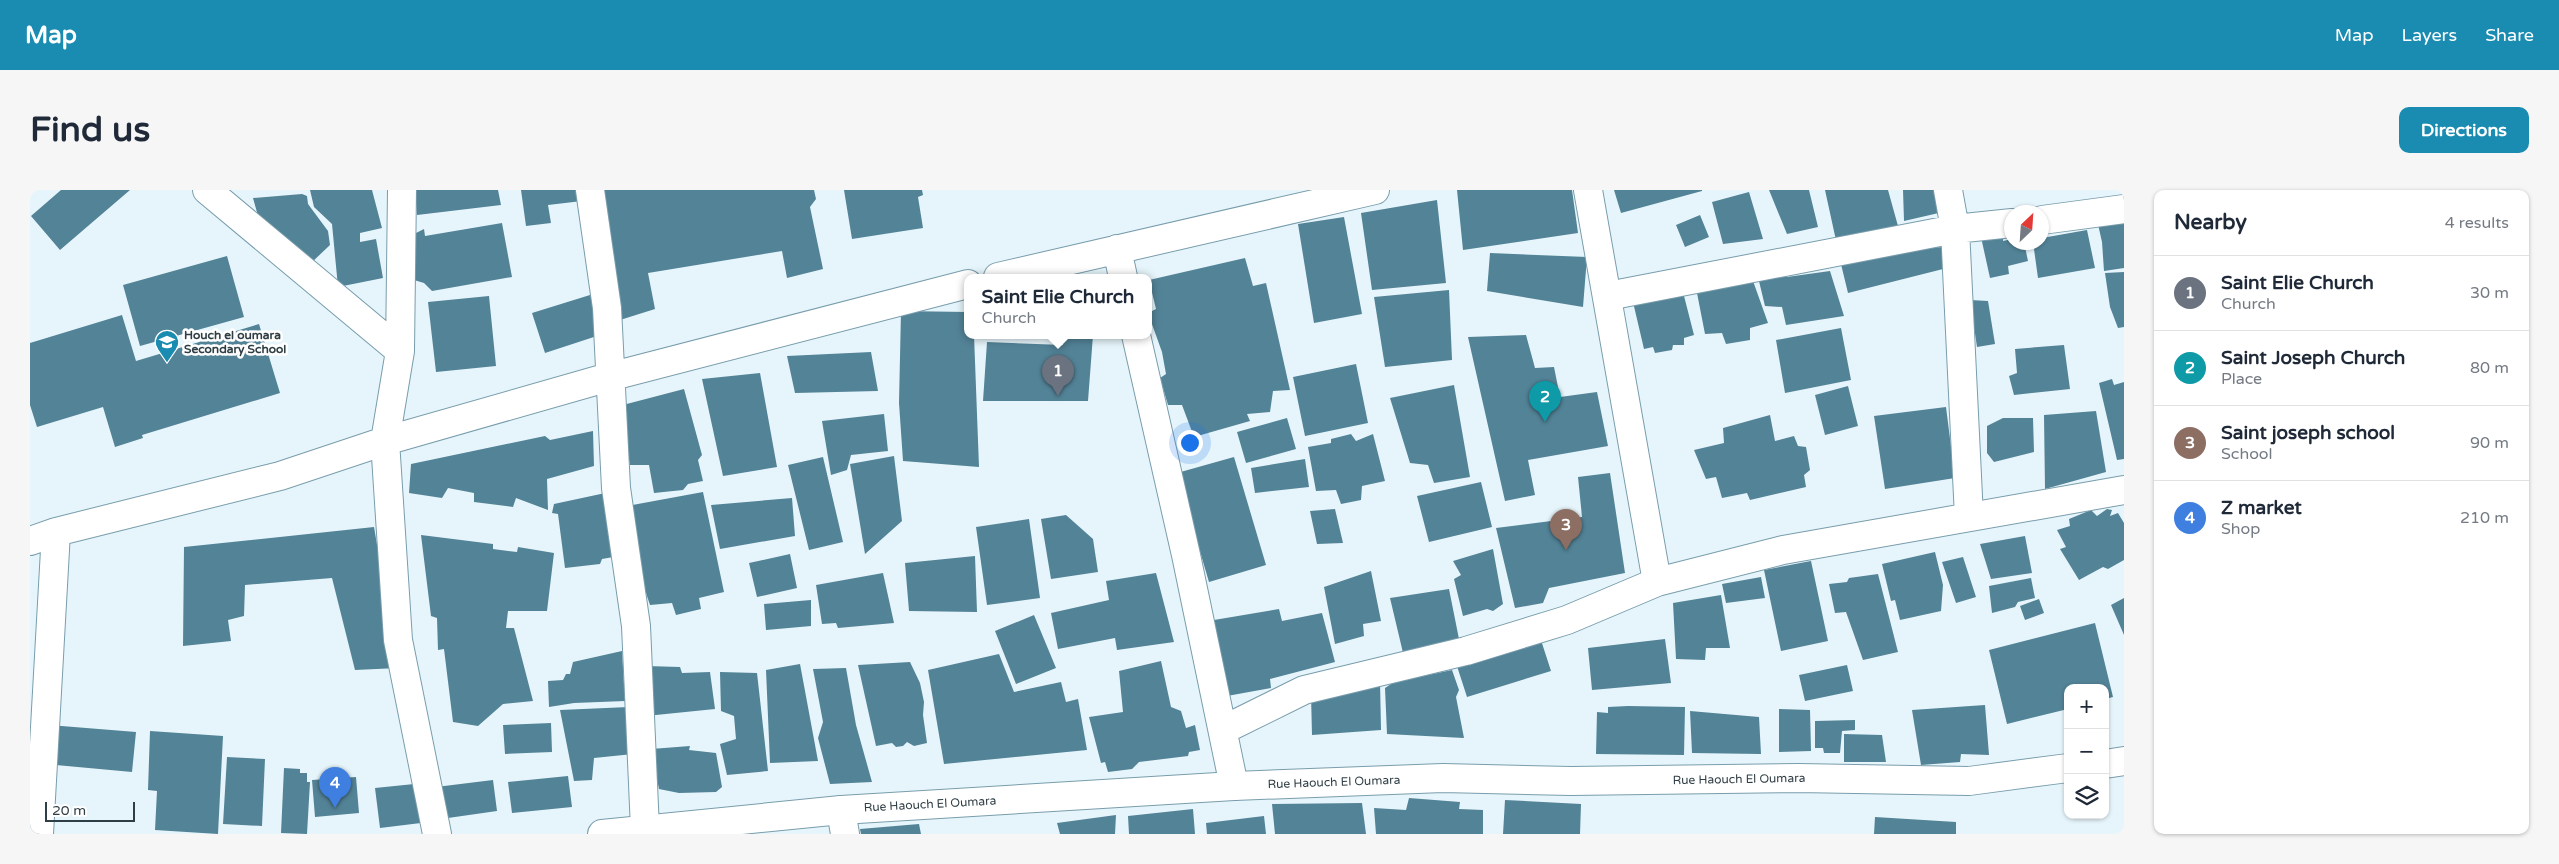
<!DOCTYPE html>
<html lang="en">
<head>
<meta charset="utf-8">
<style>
	body { margin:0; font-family:"Varela Round",sans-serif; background:#f6f6f7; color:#1f2937 }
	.controls { position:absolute; right:15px; bottom:15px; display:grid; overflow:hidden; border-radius:10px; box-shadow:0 1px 4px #0004 }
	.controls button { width:45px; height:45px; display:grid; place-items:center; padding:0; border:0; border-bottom:1px solid #e0e1e3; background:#fff; color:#1f2937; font:25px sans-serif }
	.compass { position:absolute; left:1974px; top:15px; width:45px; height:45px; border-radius:50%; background:#fff; box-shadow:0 1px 4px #0004; rotate:25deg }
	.scale { position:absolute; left:15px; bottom:12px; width:90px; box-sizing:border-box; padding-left:5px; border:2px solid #2f3e44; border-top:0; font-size:14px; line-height:18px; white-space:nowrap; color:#2f3e44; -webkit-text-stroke:4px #fff; paint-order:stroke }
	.you { position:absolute; left:1159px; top:252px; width:18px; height:18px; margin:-12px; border:4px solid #fff; border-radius:50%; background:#1a73e8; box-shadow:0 0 0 8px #1a73e833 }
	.badge { display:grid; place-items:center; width:32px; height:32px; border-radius:50%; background:#1b8cb1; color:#fff; font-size:16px; font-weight:700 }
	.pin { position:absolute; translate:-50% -41px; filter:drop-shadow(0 1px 2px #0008) }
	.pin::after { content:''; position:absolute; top:26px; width:18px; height:15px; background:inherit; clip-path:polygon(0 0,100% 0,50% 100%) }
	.popup { position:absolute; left:934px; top:84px; width:188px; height:65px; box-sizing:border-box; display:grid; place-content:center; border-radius:10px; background:#fff; filter:drop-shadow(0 1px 4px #0005); font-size:16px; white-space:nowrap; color:#747a83 }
	.popup b { font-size:19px; color:#1f2937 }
	.popup::after { content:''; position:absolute; left:50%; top:100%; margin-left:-10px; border:10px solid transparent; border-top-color:#fff }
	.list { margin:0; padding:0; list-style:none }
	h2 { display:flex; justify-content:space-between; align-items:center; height:65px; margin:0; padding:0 20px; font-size:21px }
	h2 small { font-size:16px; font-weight:400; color:#747a83 }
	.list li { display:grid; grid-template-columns:32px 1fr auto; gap:15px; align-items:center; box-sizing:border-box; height:75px; padding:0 20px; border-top:1px solid #e0e1e3 }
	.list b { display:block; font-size:19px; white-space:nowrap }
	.list p { margin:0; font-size:16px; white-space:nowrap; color:#747a83 }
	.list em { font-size:16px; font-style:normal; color:#747a83 }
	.icon { flex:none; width:28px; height:28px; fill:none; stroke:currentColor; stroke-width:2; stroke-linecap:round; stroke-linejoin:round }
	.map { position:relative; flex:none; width:2094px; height:644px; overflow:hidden; border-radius:10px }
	header { display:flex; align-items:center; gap:30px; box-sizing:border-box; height:70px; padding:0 25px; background:#1b8cb1; color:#fff }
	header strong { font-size:24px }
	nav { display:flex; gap:28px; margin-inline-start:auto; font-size:18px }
	.intro { display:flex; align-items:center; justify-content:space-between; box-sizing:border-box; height:120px; padding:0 30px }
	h1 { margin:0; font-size:35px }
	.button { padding:12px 22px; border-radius:10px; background:#1b8cb1; color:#fff; font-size:18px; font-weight:700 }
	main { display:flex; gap:30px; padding:0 30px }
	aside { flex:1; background:#fff; border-radius:10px; box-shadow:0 1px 4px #0004 }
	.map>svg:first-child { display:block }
	.building { fill:#538397 }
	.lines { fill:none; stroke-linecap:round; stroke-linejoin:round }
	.minor-casing { stroke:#799dac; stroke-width:30 }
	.major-casing { stroke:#799dac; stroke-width:30 }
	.minor { stroke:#fff; stroke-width:28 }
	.major { stroke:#fff; stroke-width:28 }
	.labels { text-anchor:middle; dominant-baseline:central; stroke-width:5; stroke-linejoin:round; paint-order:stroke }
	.poi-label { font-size:12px; font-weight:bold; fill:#2f3e44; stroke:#fff; text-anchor:start }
	.street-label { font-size:12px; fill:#2f3e44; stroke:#fff }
</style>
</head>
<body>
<header>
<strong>Map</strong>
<nav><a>Map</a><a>Layers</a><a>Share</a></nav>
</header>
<div class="intro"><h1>Find us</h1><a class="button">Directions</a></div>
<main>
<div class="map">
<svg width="2094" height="644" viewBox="0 0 2094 644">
	<rect width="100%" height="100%" fill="#e6f5fb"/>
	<path class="building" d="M31 0H100L30 60 1 26Z
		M280 0H342L352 38 330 43V52L346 49 353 88 308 97 302 34 284 17Z
		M385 0H468L471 15 387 25Z
		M491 0H549L552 11 518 15 521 33 496 36Z
		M568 0H784L786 9 780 17 793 79 757 88 752 61 618 83 625 119 590 130Z
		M814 0H892L893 5 888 7 893 38 822 49Z
		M1427 0H1542L1548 43 1433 60Z
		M1584 0H1672V1L1591 23Z
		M1739 0H1779L1788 37 1757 44Z
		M1795 0H1858L1868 36 1807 55Z
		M1873 0H1908L1913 22 1874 31Z
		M1719 2 1733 49 1693 54 1682 12Z
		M272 4 277 6 278 14 298 41 300 55 280 74 228 26 223 8Z
		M1407 10 1416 93 1342 100 1331 23Z
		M1670 25 1679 47 1655 57 1646 35Z
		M1314 27 1332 124 1284 133 1268 34Z
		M2094 28V78L2074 81 2072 52 2067 30Z
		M472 33 482 87 402 101 394 93 384 90 378 47 394 39 395 46Z
		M2057 40 2065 78 2008 88 2003 52H2012V48Z
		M1907 43 1917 78 1818 103 1810 70Z
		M1974 44 1973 51 1982 49V52H1994L1998 71 1978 76 1979 84 1960 88 1951 47Z
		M1460 63 1557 67 1553 117 1457 101Z
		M197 66 214 127 110 156 93 95Z
		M1215 68 1223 96 1236 93 1260 200 1243 201 1240 222 1217 224 1220 231 1164 247 1152 215H1138L1130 188 1136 184 1132 162 1118 123 1126 119 1119 90Z
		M1800 81 1814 126 1756 135 1752 117 1735 116 1728 87 1753 84 1757 87Z
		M2094 82V137L2088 138 2080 117 2075 83Z
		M1723 91 1738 133 1720 138V150L1696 154 1692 143 1675 144 1667 103Z
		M1419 100 1422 170 1355 177 1344 107Z
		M1653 102 1664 145 1654 148V155H1643L1642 160 1625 163 1623 157 1614 159 1603 112Z
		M560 105 573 144 515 163 502 123Z
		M459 106 466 176 406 182 398 112Z
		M1940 110 1958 111 1965 154 1947 157Z
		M871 121 938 122V145H944L949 277 873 271 869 213Z
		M92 125 106 171 229 134 250 203 112 245 113 248 85 257 73 217 7 237 0 215V153Z
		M1811 138 1821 190 1755 203 1746 150Z
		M1033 145H1063L1058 211H953L957 152 1033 155Z
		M1496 145 1505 178 1524 177 1530 207 1567 202 1578 256 1498 270 1505 305 1475 311 1438 147Z
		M2034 155 2040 199 1984 205 1979 186 1987 183 1985 159Z
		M841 162 848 201 765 203 757 166Z
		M1326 174 1338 233 1275 246 1263 187Z
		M730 183 747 277 693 286 672 189Z
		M2082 189 2084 195 2094 192V269L2087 270 2069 193Z
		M1424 195 1440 287 1404 293 1398 275 1380 273 1360 208Z
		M1818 196 1828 236 1795 245 1785 205Z
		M654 199 672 265 668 270 673 291 658 294 653 300 624 303 619 275H600L589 216Z
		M1916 217 1925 288 1855 299 1844 226Z
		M2066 221 2076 282 2015 299 2014 225Z
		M854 224 858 261 821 265 817 280 801 285 792 231Z
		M1740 225 1745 251 1764 246 1768 256 1776 257 1780 280 1774 285 1776 297 1720 310 1717 303 1692 308 1686 287 1676 289 1664 260 1694 253 1693 238Z
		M1257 228 1266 259 1216 273 1207 242Z
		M1973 228H2003L2004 262 1964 272 1957 263V236Z
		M563 241 564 276 517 289 518 320 486 308 483 317 444 312V303L418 298 412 308 379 303 381 274 515 246 520 250Z
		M1321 244 1326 251 1343 244 1355 291 1332 296 1331 310 1311 314 1306 300 1286 301 1278 257 1301 253V249Z
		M864 266 872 331 835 364 820 274Z
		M793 267 813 352 779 360 758 275Z
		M1204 267 1236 375 1179 392 1147 283Z
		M1275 269 1279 297 1225 303 1221 278Z
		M1580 283 1595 383 1519 398 1513 413 1485 418 1466 338 1552 327 1548 287Z
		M1451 292 1462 337 1399 352 1387 306Z
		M580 302 589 366 572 369 570 374 535 378 528 324 522 323 524 314Z
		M673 302 694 402 669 408 671 419 646 425 642 413 620 415 604 367 597 316Z
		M762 308 765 346 690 359 681 315Z
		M1305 319 1313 353 1287 354 1280 321Z
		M2077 319 2082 320 2080 326 2088 323 2094 333V370L2078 379 2073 377 2049 390 2030 359 2036 357 2027 340 2040 336 2039 329 2061 320 2067 326Z
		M1036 325 1063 349 1068 382 1021 389 1011 329Z
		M999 329 1010 408 957 415 946 337Z
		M344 337 368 478 325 480 302 388 215 395 214 426 198 430 201 451 153 456 154 357Z
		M391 345 463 354V359L487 362 488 357 524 363 517 421H478L476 438H484L503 511 473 514 448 536 423 532 414 459 408 460 407 428 401 426Z
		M1995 346 2002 383 1961 389 1950 354Z
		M1463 359 1473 414 1463 421 1457 419 1433 426 1424 389 1431 385 1423 371Z
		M1905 362 1913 395 1911 421 1870 430 1865 410 1861 411 1852 374Z
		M760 364 767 398 727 407 719 373Z
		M945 366 947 422 879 421 875 373Z
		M1933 367 1946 407 1926 413 1912 372Z
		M1781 371 1798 451 1751 461 1734 380Z
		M1341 381 1351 431 1333 434 1334 446 1305 454 1294 397Z
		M853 383 864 433 808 438 806 433 792 434 786 395Z
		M1126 383 1144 452 1087 460 1085 448 1028 459 1021 423 1079 410 1076 391Z
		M1848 384 1868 462 1833 470 1816 422 1805 423 1799 394 1817 392 1819 388Z
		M1731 387 1735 408 1696 413 1692 394Z
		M2001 388 2005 408 1988 412 1985 417 1962 423 1959 396Z
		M1419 399 1430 454 1374 467 1360 408Z
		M1691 405 1700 458H1676L1675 470 1646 469 1643 413Z
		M2094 408V445L2081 415Z
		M2009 409 2014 423 1995 430 1990 416Z
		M781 410V436L736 440 734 414Z
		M1249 419 1252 431 1292 423 1305 472 1240 489 1241 498 1197 506 1178 431Z
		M1004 425 1026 478 986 494 965 441Z
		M2065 433 2083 507 2075 509V498H2038V519L1977 534 1959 460Z
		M1509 444 1521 481 1437 507 1425 470Z
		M1635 449 1641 493 1562 500 1558 458Z
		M592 461 595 511 544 513 519 517 518 491 533 490 536 484H540L543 472Z
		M969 464 984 502 1031 492 1036 512 1048 509 1057 560 914 574 898 480Z
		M1131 471 1141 517 1151 521 1156 538 1165 535 1170 560 1159 562 1158 566 1109 572 1102 579 1078 582 1075 572 1071 573 1059 527 1093 522 1089 481Z
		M880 472 890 493 894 512 893 525 897 553 884 556 877 552 873 556 866 557 862 553 846 556 828 475Z
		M770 474 788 571 740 573 736 480Z
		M1817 475 1823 501 1775 511 1769 485Z
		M616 476 650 477 652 483 680 482 685 519 616 526Z
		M816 478 826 535 842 592 800 594 788 548 793 532 783 479Z
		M1422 480 1429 500 1426 507 1434 548 1357 544 1355 498 1364 492Z
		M690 482 727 483 738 581 697 585 690 554 706 549 704 526 691 521Z
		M1350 490 1351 540 1282 545 1281 504Z
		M1955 515 1959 565 1931 564 1930 572 1891 575 1882 520Z
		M1598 516 1655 517 1654 565 1566 564 1567 522 1578 523V517Z
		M599 517 603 564 564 568 562 590 544 591 530 520Z
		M1749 519 1780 520 1781 561 1749 562Z
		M1660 521 1729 527 1731 564 1662 563Z
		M1825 530V540L1812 541 1810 563H1794L1793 558H1785V531Z
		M521 533 522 562 475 564 473 535Z
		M19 535 106 542 102 582 15 574Z
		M120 541 193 546 188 644 125 640 127 601 118 600Z
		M1814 544 1852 545 1856 572H1814Z
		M660 556 659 560 686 563 692 597 686 602 649 603 629 599 621 559Z
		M197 567 235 569 232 636 193 634Z
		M254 578 270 579V583H277V592H280L277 644 251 643Z
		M538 586 542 617 482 623 478 592Z
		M326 587 329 623 285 627 282 590Z
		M463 590 467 621 411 629 406 597Z
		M394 593 399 632 350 638 345 598Z
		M1379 608 1430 612 1429 619 1453 620V644H1346L1344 618 1376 620Z
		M1475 610 1551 614 1550 644H1473Z
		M1332 613 1336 644H1245L1242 614Z
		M1163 619 1165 644H1099L1098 626Z
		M1086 625 1085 644H1030L1027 633Z
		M1234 626 1236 644H1177L1176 633Z
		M1845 627 1926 632V644H1844Z
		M889 634 891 644H831L830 639Z"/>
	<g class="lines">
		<g class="minor-casing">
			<path id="minor" d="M177 0 370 161
				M372 0 370 161 355 251 368 450 407 644
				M560 0 577 118 586 298 606 436 615 639
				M1558 0 1627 392
				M1918 0 1925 39 1939 327
				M2012 30 2094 19
				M1087 59 1093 87
				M968 87 1345 0
				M1578 106 1925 39 1982 33
				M1106 145 1156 365 1204 596
				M0 351 26 342 250 286 355 251 579 187 938 94
				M1193 540 1274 500 1436 461 1537 430 1627 392 1753 360 2094 300
				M811 620 815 644
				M9 644 26 342"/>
		</g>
		<g class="major-casing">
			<path id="major" d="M2075 574 2094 571
				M572 644 811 620 1204 596 1413 588 1541 591 1768 588 1939 591 2038 578"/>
		</g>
		<use href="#minor" class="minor"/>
		<use href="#major" class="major"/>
	</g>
	<defs>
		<g id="university-pin" transform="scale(1.25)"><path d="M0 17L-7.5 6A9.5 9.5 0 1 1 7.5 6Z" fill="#1b8cb1" stroke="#fff"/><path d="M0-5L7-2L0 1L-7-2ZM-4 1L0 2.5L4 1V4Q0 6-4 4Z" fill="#fff"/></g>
	</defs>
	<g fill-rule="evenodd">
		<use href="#university-pin" x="137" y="152"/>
	</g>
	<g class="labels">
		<g class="poi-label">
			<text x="154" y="145">Houch el oumara<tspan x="154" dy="14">Secondary School</tspan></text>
		</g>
		<g class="street-label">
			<text transform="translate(1709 589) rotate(-1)">Rue Haouch El Oumara</text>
			<text transform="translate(1304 592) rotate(-2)">Rue Haouch El Oumara</text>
			<text transform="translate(900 614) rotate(-3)">Rue Haouch El Oumara</text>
		</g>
	</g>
</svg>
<div class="controls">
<button>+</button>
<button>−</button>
<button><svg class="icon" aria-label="layers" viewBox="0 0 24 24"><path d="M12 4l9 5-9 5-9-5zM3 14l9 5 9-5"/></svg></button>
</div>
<svg class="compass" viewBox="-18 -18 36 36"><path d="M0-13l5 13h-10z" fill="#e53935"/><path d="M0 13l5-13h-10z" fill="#747a83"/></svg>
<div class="scale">20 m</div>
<div class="you"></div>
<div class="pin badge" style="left:1028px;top:206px;background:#6b7280">1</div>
<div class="popup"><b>Saint Elie Church</b>Church</div>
<div class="pin badge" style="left:1515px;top:232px;background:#0f9aa8">2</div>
<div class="pin badge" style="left:1536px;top:360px;background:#8d6e63">3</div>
<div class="pin badge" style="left:305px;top:618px;background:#3f7fe0">4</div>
</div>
<aside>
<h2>Nearby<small>4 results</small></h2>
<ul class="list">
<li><span class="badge" style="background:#6b7280">1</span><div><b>Saint Elie Church</b><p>Church</p></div><em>30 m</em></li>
<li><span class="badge" style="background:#0f9aa8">2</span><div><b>Saint Joseph Church</b><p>Place</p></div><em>80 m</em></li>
<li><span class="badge" style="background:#8d6e63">3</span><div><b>Saint joseph school</b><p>School</p></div><em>90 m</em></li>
<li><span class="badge" style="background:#3f7fe0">4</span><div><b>Z market</b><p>Shop</p></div><em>210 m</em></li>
</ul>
</aside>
</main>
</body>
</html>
